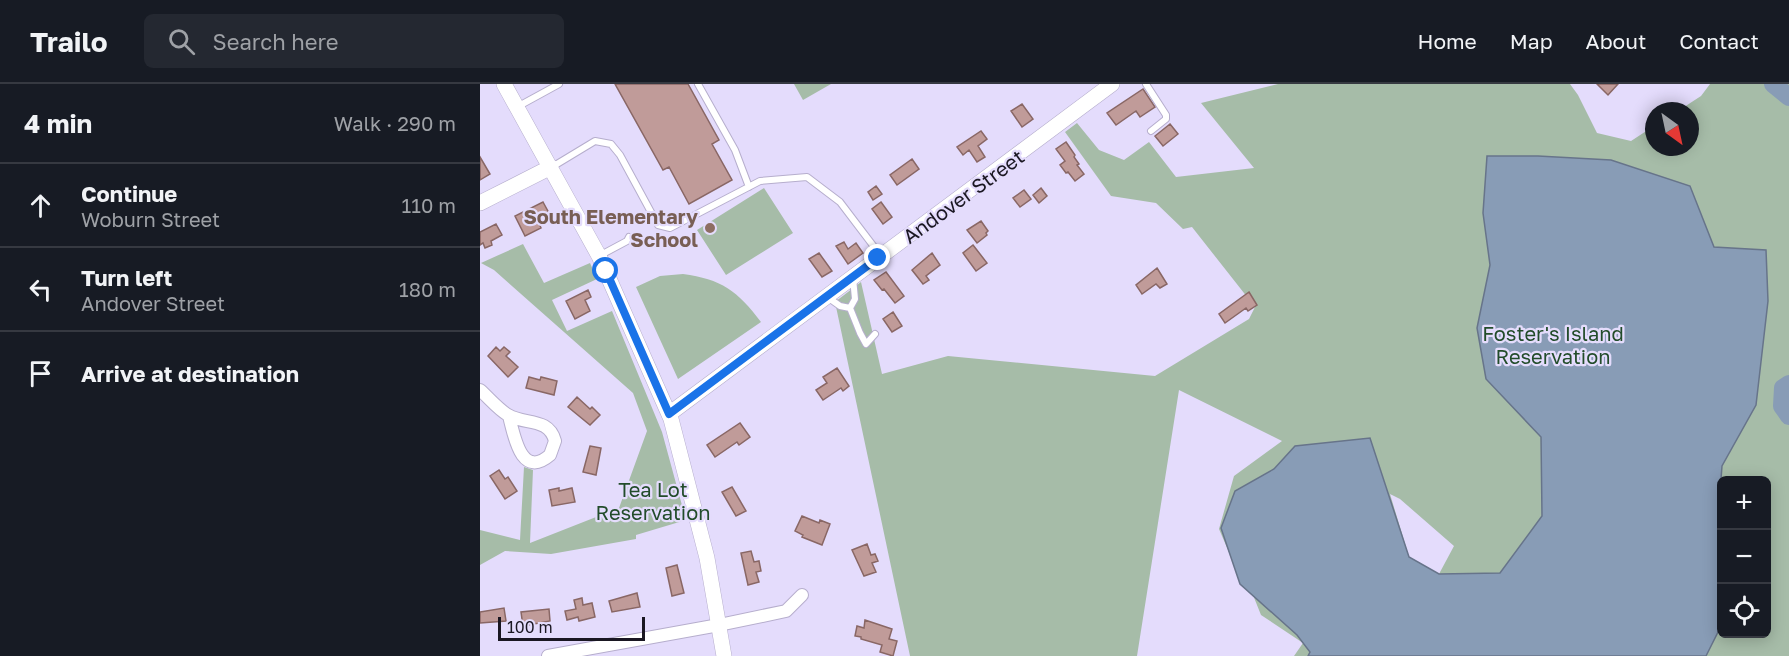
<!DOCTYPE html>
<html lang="en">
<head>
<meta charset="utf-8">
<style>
	body { margin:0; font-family:"Golos Text",sans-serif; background:#242831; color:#f1f3f6 }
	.controls { position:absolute; right:18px; bottom:18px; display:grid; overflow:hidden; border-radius:9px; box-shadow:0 3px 15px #0003 }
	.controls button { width:54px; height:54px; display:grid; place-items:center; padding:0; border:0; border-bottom:2px solid #363941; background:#171b24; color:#f1f3f6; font:30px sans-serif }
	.compass { position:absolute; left:1165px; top:18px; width:54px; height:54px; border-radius:50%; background:#171b24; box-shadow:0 3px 15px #0003; rotate:147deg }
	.scale { position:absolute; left:18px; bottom:15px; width:147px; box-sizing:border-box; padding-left:6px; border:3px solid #1a1722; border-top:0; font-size:16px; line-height:21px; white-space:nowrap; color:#1a1722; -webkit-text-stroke:4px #e4dcfc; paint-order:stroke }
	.stop { position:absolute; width:18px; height:18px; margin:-14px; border:4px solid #1a73e8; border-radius:50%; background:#fff }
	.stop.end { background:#1a73e8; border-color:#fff; box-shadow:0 2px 6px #0008 }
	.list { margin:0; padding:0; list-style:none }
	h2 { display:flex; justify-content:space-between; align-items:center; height:78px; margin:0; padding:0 24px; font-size:26px }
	h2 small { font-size:20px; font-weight:400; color:#9ea1a6 }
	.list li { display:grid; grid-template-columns:39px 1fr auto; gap:18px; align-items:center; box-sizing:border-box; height:84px; padding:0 24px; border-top:2px solid #363941 }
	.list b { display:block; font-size:22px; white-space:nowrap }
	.list p { margin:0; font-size:20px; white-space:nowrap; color:#9ea1a6 }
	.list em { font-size:20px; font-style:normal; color:#9ea1a6 }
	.icon { flex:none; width:33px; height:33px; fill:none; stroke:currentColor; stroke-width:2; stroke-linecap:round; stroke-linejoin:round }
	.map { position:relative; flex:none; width:1309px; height:572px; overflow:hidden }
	header { display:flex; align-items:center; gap:36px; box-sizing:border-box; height:84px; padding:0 30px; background:#171b24; border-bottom:2px solid #363941 }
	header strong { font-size:28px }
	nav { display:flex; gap:33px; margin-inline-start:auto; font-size:21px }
	.search { width:420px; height:54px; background:#242831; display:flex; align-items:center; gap:15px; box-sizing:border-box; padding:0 21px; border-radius:9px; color:#9ea1a6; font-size:22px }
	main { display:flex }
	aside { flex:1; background:#171b24 }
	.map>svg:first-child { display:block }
	.green { fill:#a6bca8; fill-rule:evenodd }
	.water { fill:#889cb6; stroke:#67748a; stroke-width:1.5 }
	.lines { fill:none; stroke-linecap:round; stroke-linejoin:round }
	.river { stroke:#889cb6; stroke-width:18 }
	.building { fill:#c09b99; stroke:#896765; stroke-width:1.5 }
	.service-casing { stroke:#b6aecd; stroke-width:8 }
	.minor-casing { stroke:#b6aecd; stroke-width:14 }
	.tertiary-casing { stroke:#b6aecd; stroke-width:16 }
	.service { stroke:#fff; stroke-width:6 }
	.minor { stroke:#fff; stroke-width:12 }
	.tertiary { stroke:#fff; stroke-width:15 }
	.route { stroke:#1a73e8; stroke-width:8 }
	.education-dot { fill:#8d6e63; stroke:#e4dcfc; stroke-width:2 }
	.labels { text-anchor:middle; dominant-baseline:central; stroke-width:4.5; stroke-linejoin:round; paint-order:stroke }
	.street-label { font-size:20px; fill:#1a1722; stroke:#e4dcfc }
	.education-label { font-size:20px; font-weight:bold; fill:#785e54; stroke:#e4dcfc; text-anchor:end }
	.park-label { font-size:20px; fill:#224c2a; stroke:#e4dcfc }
</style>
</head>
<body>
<header>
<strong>Trailo</strong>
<div class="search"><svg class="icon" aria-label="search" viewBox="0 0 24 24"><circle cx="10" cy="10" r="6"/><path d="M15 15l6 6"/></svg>Search here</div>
<nav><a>Home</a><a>Map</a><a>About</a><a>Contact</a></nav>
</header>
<main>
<aside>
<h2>4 min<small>Walk · 290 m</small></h2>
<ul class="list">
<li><svg class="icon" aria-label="ahead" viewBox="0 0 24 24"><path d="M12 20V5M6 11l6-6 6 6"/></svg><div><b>Continue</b><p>Woburn Street</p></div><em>110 m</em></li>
<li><svg class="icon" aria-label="left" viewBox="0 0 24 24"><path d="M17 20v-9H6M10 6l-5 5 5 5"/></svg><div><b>Turn left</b><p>Andover Street</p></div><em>180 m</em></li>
<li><svg class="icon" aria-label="arrive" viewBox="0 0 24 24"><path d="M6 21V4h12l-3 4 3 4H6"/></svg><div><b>Arrive at destination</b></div></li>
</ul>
</aside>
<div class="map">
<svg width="1309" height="572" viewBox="0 0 1309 572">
	<rect width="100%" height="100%" fill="#e4dcfc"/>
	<path class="green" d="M314 0H351L323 16Z
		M798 0H1090L1098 11 1117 49 1151 57 1174 42V63H1210V27H1198L1221 12 1230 0H1309V572H814L823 559 781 531 773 511 754 480 739 445 754 392 802 357 699 306 657 572H430L355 218 381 198 402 290 468 272 675 292 769 235 775 223 712 143 703 145 676 119 631 112 585 48 597 39 619 66 644 76 669 58 696 93 774 84 721 19ZM1242 396H1286V550H1242ZM910 410 920 415 974 462 959 490 929 473Z
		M284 104 313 149 246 191 217 146Z
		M43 160 64 199 110 179 117 195 72 216 87 247 132 227 182 348 206 436 156 451V455L71 470 25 467 0 481V446L40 456 44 383 53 386 50 459 139 424 167 347 153 309 14 186 1 179Z
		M203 190C241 195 258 207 281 238L198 295 156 203 180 192Z"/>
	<path class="water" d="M1007 72H1058L1131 76 1210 102 1234 163 1286 166 1288 217 1276 321 1242 382 1240 408 1242 411 1241 542 1226 572H828L830 568 817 551 760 500 741 444 755 407 794 385 815 362 890 354 929 473 959 490 1020 489 1062 432 1061 353 1006 295 997 244 1010 181 1003 129Z"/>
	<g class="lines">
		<path class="river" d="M1293 0 1309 13
			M1309 300 1303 304 1302 322 1309 332"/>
	</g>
	<path class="building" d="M135 0H208L239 56 232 60 252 96 209 120 189 83 183 86Z
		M1117 0H1138L1128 11Z
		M663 5 675 23 660 33 656 27 636 41 627 29Z
		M542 20 553 35 542 43 531 27Z
		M690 40 698 50 683 62 675 52Z
		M501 47 507 55 498 62 505 73 497 78 489 66 483 71 477 63Z
		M586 58 595 71 594 73 599 80 597 81 604 90 595 97 588 88 586 89 580 81 585 77 576 65Z
		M0 73 10 90 0 96Z
		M432 75 439 85 417 101 410 91Z
		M396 102 402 110 393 116 388 108Z
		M561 104 567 112 559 119 553 111Z
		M544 106 551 115 540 123 533 114Z
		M63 118 70 131 58 137 61 144 45 152 35 132Z
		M401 118 412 133 403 140 392 125Z
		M501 137 508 147 506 149 507 151 497 159 487 146Z
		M16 140 22 151 11 157 12 161 5 164 3 159 0 161V148Z
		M364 158 368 165 376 159 383 169 368 180 356 162Z
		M493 161 507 179 496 187 483 169Z
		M339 169 352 187 342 193 329 175Z
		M452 169 460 181 446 192 449 196 443 200 432 186Z
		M677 184 687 200 680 204 676 200 662 210 656 201Z
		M406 188 424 212 415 219 404 205 402 206 394 196Z
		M108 206 111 213 105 216 110 227 95 235 86 217Z
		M769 208 777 221 768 227 766 224 745 239 739 230Z
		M413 228 422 242 412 248 403 235Z
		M16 263 20 267 24 263 30 268 26 272 38 283 28 293 8 272Z
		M357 284 369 302 363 307 361 304 343 316 336 306 347 299 343 293Z
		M49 293 60 296 61 293 77 297 74 311 46 304Z
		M97 313 110 325 112 323 120 331 110 341 88 323Z
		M260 339 270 353 259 361 257 358 235 373 227 361Z
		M110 362 121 364 116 391 103 388Z
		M19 386 25 395 28 393 37 407 25 415 10 392Z
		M252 403 266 427 256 432 242 408Z
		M79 404V407L92 404 95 418 72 422 69 406Z
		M322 432 339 439 340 436 350 440 342 461 322 453 323 451 315 447Z
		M387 460 391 471 395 470 398 477 392 479 396 488 384 492 372 466Z
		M271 467 274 478 279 477 281 487 276 488 279 498 268 501 261 469Z
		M197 481 204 509 192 512 186 484Z
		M157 509 160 523 132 528 129 517Z
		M102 514 103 521 112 519 115 533 99 537 98 533 87 536 85 527 96 525 94 516Z
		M24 524 26 537 0 539V528Z
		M69 525 70 537 43 542 41 528Z
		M385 536 412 545 409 555 417 557 413 572 400 568 402 561 381 555V553L375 552 377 542 384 544Z"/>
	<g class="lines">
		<g class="service-casing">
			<path id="service" d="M218 0 255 66 269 103
				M666 0 686 31V35L671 47
				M37 23 79 0
				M72 83 115 57 131 60 140 71 178 141 190 144 280 97 327 93 360 118 401 172
				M119 172 147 157 149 153
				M346 212 360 222 370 224 375 215 373 194
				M370 224 380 249 386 260 395 250"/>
		</g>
		<g class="minor-casing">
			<path id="minor" d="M0 306C9 314 18 325 28 331 44 341 69 333 75 357L70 371C41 396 34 351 29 332
				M68 572 239 541 306 527 322 511"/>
		</g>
		<g class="tertiary-casing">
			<path id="tertiary" d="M24 0 119 172 191 335 227 474 244 572
				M0 119 71 83
				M189 330 632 0"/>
		</g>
		<use href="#service" class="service"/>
		<use href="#minor" class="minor"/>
		<use href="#tertiary" class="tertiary"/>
	</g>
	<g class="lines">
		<path class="route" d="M126 187 189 330 398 174"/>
	</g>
	<circle class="education-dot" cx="230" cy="144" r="6"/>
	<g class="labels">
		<g class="street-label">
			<text transform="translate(483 112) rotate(-36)">Andover Street</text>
		</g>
		<g class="education-label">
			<text x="218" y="132">South Elementary<tspan x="218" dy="23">School</tspan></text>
		</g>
		<g class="park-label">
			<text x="1073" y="249">Foster's Island<tspan x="1073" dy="23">Reservation</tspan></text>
			<text x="173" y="405">Tea Lot<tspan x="173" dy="23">Reservation</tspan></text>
		</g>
	</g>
</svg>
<div class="controls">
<button>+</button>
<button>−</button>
<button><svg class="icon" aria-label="locate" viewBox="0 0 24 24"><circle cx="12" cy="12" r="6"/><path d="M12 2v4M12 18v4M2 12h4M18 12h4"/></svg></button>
</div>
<svg class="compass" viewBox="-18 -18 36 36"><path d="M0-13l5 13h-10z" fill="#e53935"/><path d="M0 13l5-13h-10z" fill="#9ea1a6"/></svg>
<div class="scale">100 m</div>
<div class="stop" style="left:126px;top:187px"></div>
<div class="stop end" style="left:398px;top:174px"></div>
</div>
</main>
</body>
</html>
